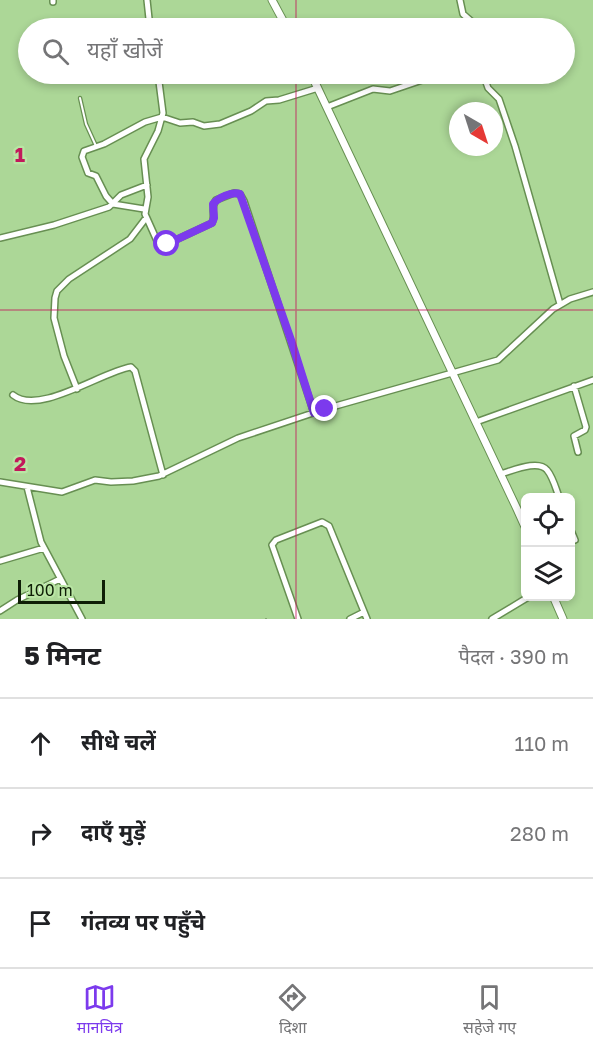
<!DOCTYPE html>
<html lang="hi">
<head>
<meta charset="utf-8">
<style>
	body { margin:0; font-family:"Golos Text","Noto Sans Devanagari",sans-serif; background:#f6f6f6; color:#202124 }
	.controls { position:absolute; right:18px; bottom:18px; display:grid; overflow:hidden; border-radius:9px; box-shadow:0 3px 9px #0003 }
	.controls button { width:54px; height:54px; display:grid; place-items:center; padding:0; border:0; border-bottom:2px solid #e0e0e0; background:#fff; color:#202124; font:30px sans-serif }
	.compass { position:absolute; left:449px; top:102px; width:54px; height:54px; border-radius:50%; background:#fff; box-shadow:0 3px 9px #0003; rotate:141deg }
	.scale { position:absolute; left:18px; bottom:15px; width:87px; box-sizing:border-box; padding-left:6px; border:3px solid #0e1e06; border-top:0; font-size:16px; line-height:21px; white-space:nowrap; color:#0e1e06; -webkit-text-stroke:4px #b9e5a4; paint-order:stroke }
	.stop { position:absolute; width:18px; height:18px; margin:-14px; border:4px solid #7c3aed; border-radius:50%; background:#fff }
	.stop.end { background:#7c3aed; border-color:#fff; box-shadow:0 2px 6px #0008 }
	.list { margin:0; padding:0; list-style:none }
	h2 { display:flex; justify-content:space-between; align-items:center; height:78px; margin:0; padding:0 24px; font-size:26px }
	h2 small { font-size:20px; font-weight:400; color:#757577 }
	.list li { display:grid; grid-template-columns:39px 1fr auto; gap:18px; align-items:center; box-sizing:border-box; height:90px; padding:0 24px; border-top:2px solid #e0e0e0 }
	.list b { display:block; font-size:22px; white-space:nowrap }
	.list em { font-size:20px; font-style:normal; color:#757577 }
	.icon { flex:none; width:33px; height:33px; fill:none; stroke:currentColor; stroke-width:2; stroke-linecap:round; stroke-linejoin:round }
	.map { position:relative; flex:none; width:593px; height:619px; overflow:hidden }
	.search { position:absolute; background:#fff; box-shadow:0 3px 9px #0003; left:18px; right:18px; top:18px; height:66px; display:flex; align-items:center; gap:15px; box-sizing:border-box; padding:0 21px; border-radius:33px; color:#757577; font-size:22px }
	.sheet { height:348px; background:#fff }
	nav { display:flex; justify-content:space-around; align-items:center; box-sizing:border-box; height:84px; border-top:2px solid #e0e0e0; background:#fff; font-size:16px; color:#757577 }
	nav a { display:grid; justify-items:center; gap:3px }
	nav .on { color:#7c3aed }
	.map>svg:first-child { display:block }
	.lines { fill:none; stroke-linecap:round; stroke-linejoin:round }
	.lane-casing { stroke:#678f52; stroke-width:4.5 }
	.street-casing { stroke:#678f52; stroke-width:8 }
	.secondary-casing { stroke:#678f52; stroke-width:9 }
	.path { stroke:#796; stroke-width:1.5; stroke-dasharray:4.5 4.5; stroke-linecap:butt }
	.lane { stroke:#fff; stroke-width:2 }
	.street { stroke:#fff; stroke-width:5 }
	.secondary { stroke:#fff; stroke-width:7 }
	.route { stroke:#7c3aed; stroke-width:8 }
	.grid { fill:none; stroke:#c2185b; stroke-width:1.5; stroke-opacity:0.55 }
	.grid-label { font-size:20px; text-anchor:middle; font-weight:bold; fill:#c2185b; stroke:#b9e5a4; stroke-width:4.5; stroke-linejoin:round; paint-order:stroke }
</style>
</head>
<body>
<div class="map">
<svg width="593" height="619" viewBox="0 0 593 619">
	<rect width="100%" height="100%" fill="#acd797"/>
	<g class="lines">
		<g class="lane-casing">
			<path id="lane" d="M80 98 86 124 96 146"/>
		</g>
		<g class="street-casing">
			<path id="street" d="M53 0V2
				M147 0 150 28
				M460 0 463 14 479 28
				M158 74 163 113 158 131 144 159 148 197 145 214 158 243 167 244 212 223C216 215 210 208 216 200L234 193 240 194 244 201 314 413
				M483 74 488 88 499 99 515 146 560 304
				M327 107 373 89 390 91 440 74
				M144 209 113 204 106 196 96 176 88 173 82 157 84 151 104 144 145 122 162 117 180 123 193 122 204 126 220 124 251 111 266 101 279 100 318 88
				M0 238 54 225 109 207 121 195 147 185
				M574 386 586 427 585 430 574 436 578 452
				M77 389 64 356 54 318 55 298 57 291 69 279 130 239 146 218
				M13 395C39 416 103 371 131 367L135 371 163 475
				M476 422 593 380
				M500 474C512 471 538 459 547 470 553 477 556 489 559 497
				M0 482 62 492 95 480 111 482 133 481 159 476 238 438 325 409 498 360 553 309 570 299 593 292
				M27 487 41 542 82 619
				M570 528 575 540
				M0 561 44 548
				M0 611 17 600 60 579
				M298 619 272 545 276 540 322 522 329 526 367 619
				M350 619 364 612
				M492 619 530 596"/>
		</g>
		<g class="secondary-casing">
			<path id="secondary" d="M272 0 287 28
				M311 74 517 509 526 529
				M553 596 563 619"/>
		</g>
		<path class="path" d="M266 619V618"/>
		<use href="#lane" class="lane"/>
		<use href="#street" class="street"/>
		<use href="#secondary" class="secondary"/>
	</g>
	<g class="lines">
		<path class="route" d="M167 244 212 223 214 218 213 204C218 198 232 191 240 194L291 340 314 413 325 409"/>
	</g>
	<path class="grid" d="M296 0V28M296 74V619M0 310H593"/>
	<g class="grid-label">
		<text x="20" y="162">1</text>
		<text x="20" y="471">2</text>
	</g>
</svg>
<div class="controls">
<button><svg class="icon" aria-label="locate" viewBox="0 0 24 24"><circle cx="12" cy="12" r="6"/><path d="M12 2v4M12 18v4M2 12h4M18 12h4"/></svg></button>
<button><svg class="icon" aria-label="layers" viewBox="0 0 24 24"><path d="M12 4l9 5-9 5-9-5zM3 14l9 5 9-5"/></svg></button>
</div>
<svg class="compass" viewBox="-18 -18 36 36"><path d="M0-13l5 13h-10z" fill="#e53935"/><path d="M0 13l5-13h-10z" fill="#757577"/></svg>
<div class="scale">100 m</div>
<div class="stop" style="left:167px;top:244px"></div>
<div class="stop end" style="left:325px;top:409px"></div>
<div class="search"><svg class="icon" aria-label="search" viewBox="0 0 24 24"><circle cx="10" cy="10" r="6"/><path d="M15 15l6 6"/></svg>यहाँ खोजें</div>
</div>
<section class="sheet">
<h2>5 मिनट<small>पैदल · 390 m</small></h2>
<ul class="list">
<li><svg class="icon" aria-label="ahead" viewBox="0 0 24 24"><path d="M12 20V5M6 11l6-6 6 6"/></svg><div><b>सीधे चलें</b></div><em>110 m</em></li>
<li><svg class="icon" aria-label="right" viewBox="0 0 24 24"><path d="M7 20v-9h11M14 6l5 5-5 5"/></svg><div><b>दाएँ मुड़ें</b></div><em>280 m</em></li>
<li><svg class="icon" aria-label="arrive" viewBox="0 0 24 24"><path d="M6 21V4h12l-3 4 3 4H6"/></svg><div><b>गंतव्य पर पहुँचे</b></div></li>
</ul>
</section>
<nav>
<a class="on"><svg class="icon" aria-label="map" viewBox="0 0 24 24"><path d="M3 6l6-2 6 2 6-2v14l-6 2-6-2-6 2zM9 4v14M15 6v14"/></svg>मानचित्र</a>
<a><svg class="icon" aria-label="directions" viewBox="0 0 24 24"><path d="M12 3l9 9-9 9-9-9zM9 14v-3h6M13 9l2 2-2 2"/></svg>दिशा</a>
<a><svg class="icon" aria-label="saved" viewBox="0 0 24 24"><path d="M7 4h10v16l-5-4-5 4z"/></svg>सहेजे गए</a>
</nav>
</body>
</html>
